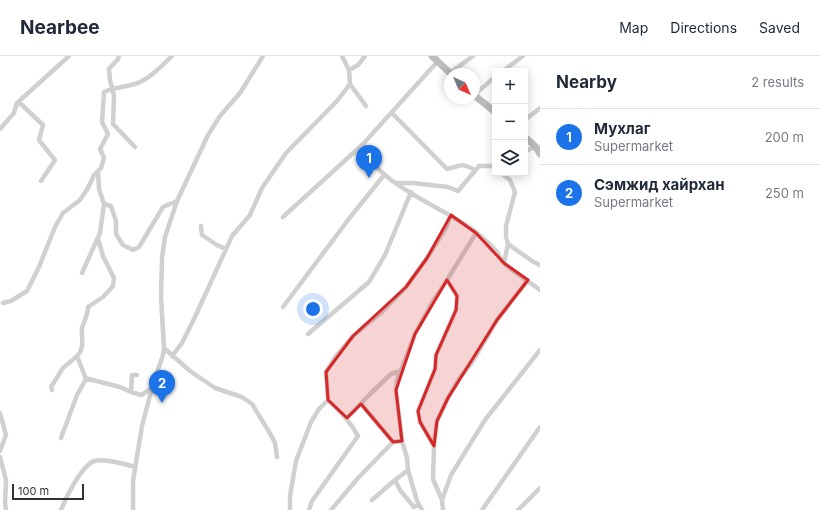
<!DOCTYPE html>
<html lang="en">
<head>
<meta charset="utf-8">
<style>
	body { margin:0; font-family:Inter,sans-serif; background:#f6f6f7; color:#1f2937 }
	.controls { position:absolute; right:12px; top:12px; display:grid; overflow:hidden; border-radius:0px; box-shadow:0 2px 10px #0003 }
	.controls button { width:36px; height:36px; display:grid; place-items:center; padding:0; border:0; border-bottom:1px solid #e0e1e3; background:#fff; color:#1f2937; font:20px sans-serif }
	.compass { position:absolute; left:444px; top:12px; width:36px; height:36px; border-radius:50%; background:#fff; box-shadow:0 2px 10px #0003; rotate:136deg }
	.scale { position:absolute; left:12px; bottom:10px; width:72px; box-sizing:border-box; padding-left:4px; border:2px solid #333; border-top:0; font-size:11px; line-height:14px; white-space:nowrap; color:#333; -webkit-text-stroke:3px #fff; paint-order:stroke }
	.you { position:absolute; left:313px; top:253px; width:14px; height:14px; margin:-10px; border:3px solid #fff; border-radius:50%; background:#1a73e8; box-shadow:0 0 0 6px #1a73e833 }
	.badge { display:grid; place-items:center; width:26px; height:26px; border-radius:50%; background:#1a73e8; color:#fff; font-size:13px; font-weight:700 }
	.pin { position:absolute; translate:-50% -33px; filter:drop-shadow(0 1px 2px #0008) }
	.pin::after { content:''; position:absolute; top:21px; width:14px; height:12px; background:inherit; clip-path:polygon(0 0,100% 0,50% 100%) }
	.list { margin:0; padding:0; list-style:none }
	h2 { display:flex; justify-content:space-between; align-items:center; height:52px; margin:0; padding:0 16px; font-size:17px }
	h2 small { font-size:13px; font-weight:400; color:#747a83 }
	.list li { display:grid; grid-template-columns:26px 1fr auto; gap:12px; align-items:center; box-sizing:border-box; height:56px; padding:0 16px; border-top:1px solid #e0e1e3 }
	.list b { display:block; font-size:15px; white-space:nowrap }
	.list p { margin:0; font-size:13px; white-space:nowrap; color:#747a83 }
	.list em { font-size:13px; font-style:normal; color:#747a83 }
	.icon { flex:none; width:22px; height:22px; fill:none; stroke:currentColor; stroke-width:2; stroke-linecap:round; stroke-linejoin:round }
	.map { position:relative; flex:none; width:540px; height:454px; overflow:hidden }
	header { display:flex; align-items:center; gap:24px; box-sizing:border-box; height:56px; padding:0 20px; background:#fff; border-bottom:1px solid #e0e1e3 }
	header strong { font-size:19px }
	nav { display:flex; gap:22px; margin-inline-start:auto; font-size:14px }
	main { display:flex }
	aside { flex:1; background:#fff }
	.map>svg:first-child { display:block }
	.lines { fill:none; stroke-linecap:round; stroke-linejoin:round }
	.minor { stroke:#d0d0d0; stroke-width:4.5 }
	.secondary { stroke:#bdbdbd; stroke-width:7 }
	.marked { fill:#d62828; fill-opacity:0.2; stroke:#d62828; stroke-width:3; stroke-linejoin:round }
</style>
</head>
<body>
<header>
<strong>Nearbee</strong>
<nav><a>Map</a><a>Directions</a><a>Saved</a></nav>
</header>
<main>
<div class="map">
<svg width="540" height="454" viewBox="0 0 540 454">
	<rect width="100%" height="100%" fill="#fff"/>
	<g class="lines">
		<path class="minor" d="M119 0 118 3 109 13 110 24 114 40 113 68 135 91
			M172 0C162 10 148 24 135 28 124 31 114 32 104 36L102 66 108 78 100 93 104 102 101 112 98 115 99 133 104 148 111 150 116 165V178L123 189 133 194 139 191 163 151 177 145
			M342 0 349 14 350 28 366 50
			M438 5 363 88C373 128 447 152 477 177 483 182 491 189 497 196 499 199 501 203 503 206 511 215 530 226 540 234
			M349 14 358 9 365 0
			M503 15 523 0
			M450 17 473 0
			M474 39 495 21
			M17 47 22 49 43 69 39 84 55 104 41 125
			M392 57 447 113C461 110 460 106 475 114
			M525 64 540 52
			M0 73 14 57 17 47 69 0
			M525 95 536 91
			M501 117 510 124 515 136 506 170V181L508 188 504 207
			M397 127H413L448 131 458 135 479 110H492L495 112
			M283 161 363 88
			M201 170 202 179 217 189 226 193
			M508 188 532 205 540 209
			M82 217 100 177 104 148
			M3 247 11 245 27 235 39 211 55 171 63 157 80 144 88 132 94 119 98 115
			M283 251 348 164 384 119
			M308 278 369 226 385 199 411 136
			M164 292 190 315 215 332 242 341 252 348 271 379 275 387 277 401
			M172 300 182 287 195 261 232 180 250 159 262 132 286 97 337 45 350 28
			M137 319H132L131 336 141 339 151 333
			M85 322 120 331 131 336
			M52 334 51 331C55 325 59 318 63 312 69 306 78 302 81 294 84 287 81 280 82 272 84 265 88 259 88 251L103 241 113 230 114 222 103 200 98 183
			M361 348 393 386
			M0 357 6 379 0 395
			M347 362 370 338 391 318 401 315
			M61 382 77 339 86 323 77 300
			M434 389 437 365 448 342 459 323 473 305 497 264 528 224
			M0 401 6 424 5 447 6 454
			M395 424 408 414
			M372 444 395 424 400 434 414 451 419 449
			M442 444 451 419 485 364 540 294
			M61 454C66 441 80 413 92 406 101 401 125 408 135 411
			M133 454V425L142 370 153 328 163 299 164 292 161 241 162 202 165 181 177 145 208 79 220 60 240 37 263 0
			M290 454V440L296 405 311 366 319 353 328 344
			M309 454 312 445 358 380C351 366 340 356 328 344L326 316 336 300 353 280 382 256 406 231 427 202 446 172 451 159
			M331 454 359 421 393 386 402 385
			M422 454 417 445 408 414 407 402 402 385 396 334 397 324 415 278 433 245 447 224
			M443 454 442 444 433 423 434 390 420 366 418 355 435 313 436 299 456 254 457 240 447 224 476 177
			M482 454 540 371
			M518 454 540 432"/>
		<path class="secondary" d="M432 0 451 18
			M474 39 495 56
			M525 81 536 91 540 98"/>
	</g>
	<path class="marked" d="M451 159 476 177 504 207 528 224 497 264 448 342 437 365 434 390 420 366 418 355 435 313 436 299 456 254 457 240 447 224 415 278 396 334 402 385 393 386 361 348 347 362 328 344 326 316 353 280 406 231 427 202Z"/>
</svg>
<div class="controls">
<button>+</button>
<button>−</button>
<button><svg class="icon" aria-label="layers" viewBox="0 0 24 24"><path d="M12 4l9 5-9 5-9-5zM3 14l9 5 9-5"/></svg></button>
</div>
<svg class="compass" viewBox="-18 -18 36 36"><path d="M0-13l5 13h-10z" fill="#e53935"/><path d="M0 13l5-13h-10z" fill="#747a83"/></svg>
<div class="scale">100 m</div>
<div class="you"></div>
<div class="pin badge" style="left:369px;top:122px">1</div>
<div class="pin badge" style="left:162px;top:347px">2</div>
</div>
<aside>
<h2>Nearby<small>2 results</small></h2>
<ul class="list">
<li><span class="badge">1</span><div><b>Мухлаг</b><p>Supermarket</p></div><em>200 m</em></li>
<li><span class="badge">2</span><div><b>Сэмжид хайрхан</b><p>Supermarket</p></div><em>250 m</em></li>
</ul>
</aside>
</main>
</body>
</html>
